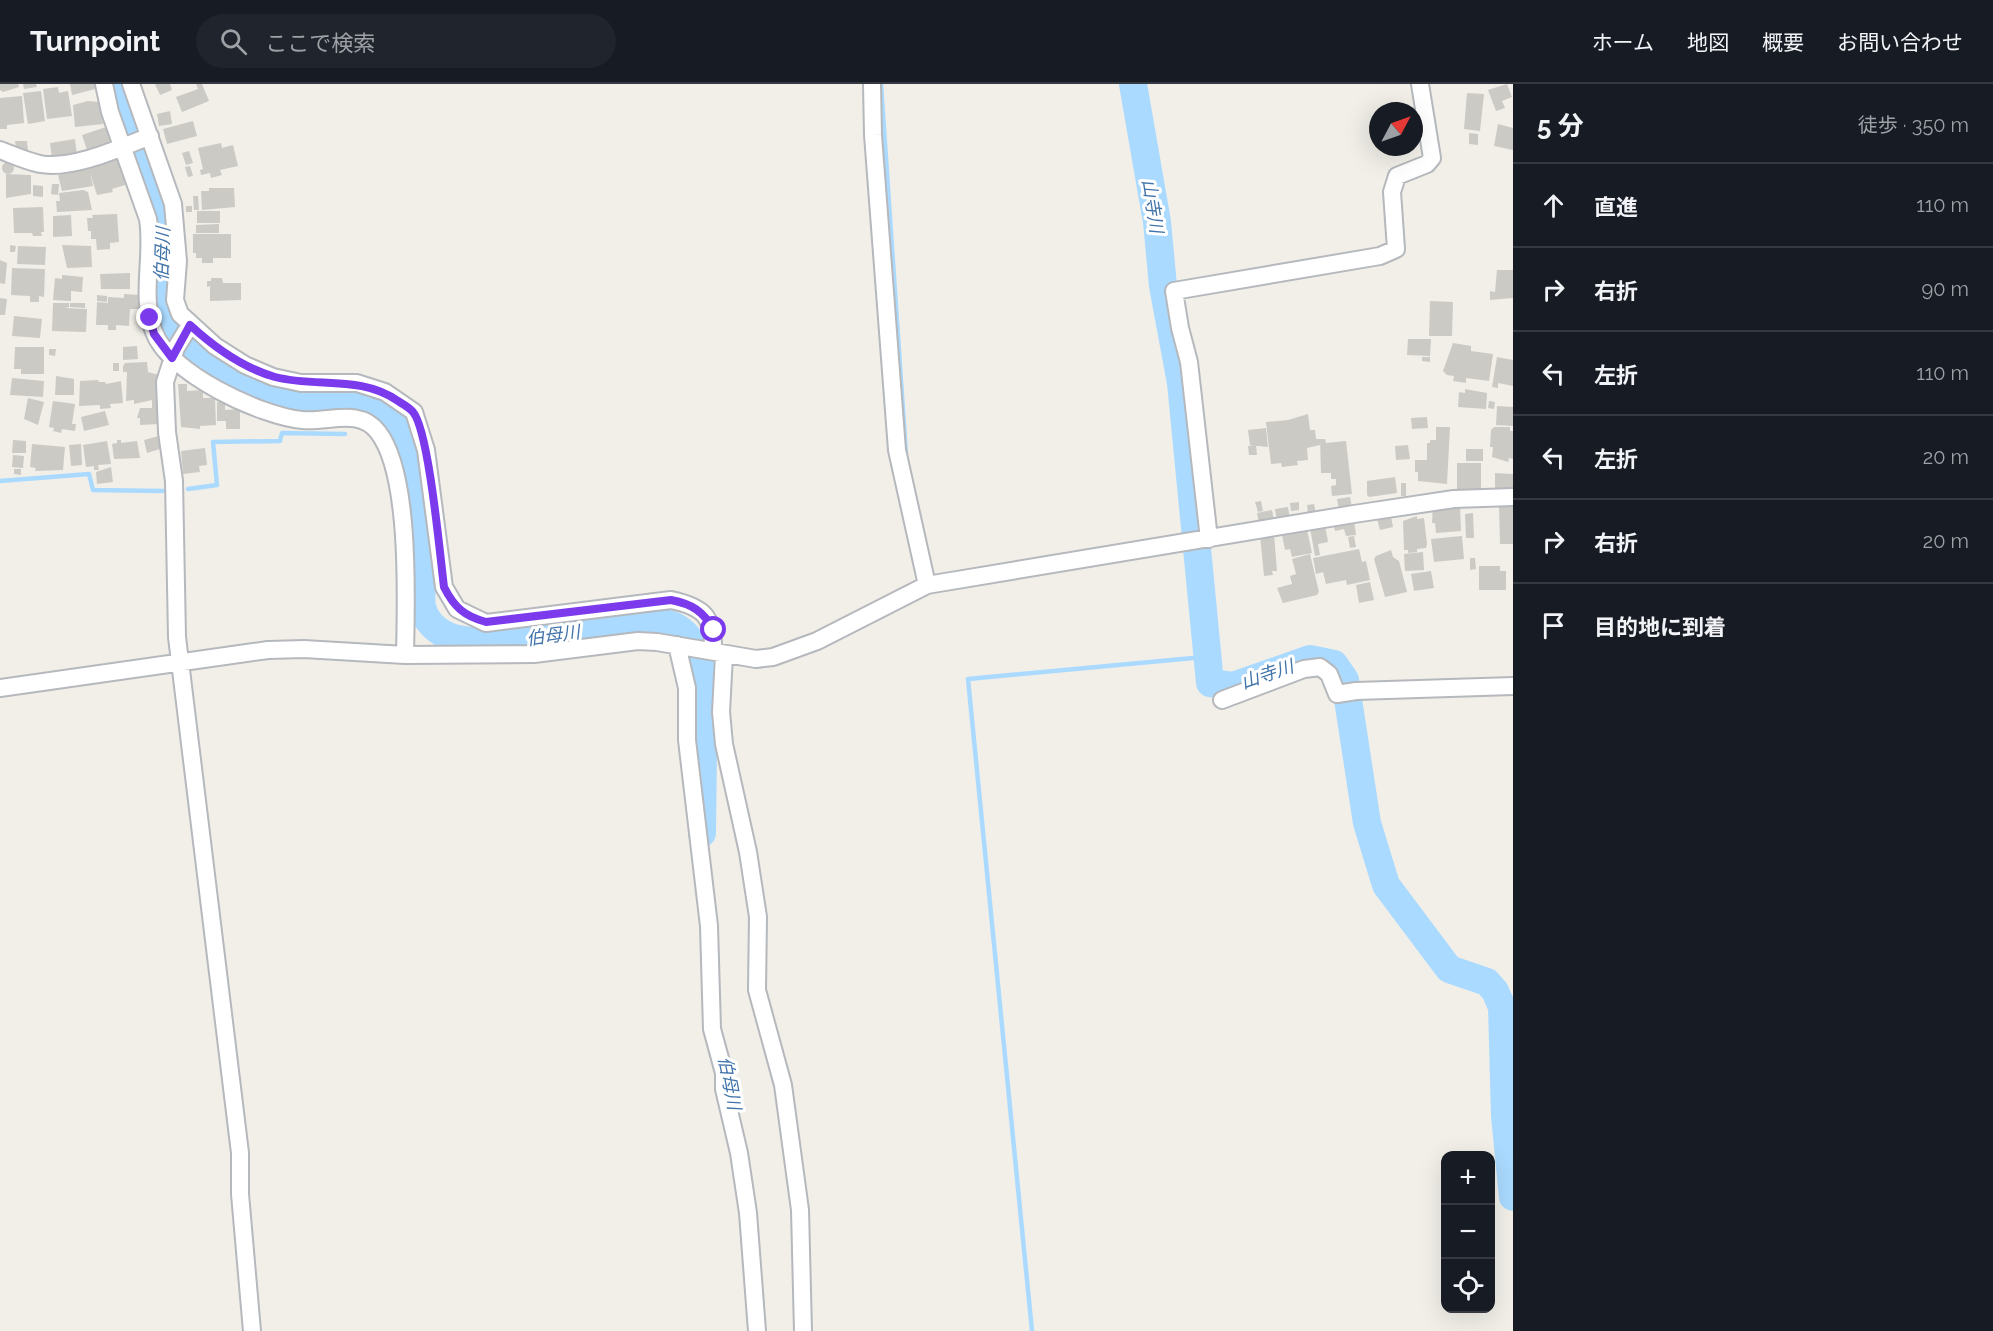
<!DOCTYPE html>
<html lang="ja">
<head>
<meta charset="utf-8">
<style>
	body { margin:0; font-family:Raleway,"Noto Sans JP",sans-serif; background:#20242c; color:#f1f3f6 }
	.controls { position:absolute; right:18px; bottom:18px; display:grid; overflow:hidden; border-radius:12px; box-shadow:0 6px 24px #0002 }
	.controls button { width:54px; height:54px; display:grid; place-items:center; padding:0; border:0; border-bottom:2px solid #363941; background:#171b24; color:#f1f3f6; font:30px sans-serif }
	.compass { position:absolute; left:1369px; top:18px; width:54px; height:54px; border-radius:50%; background:#171b24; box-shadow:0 6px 24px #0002; rotate:49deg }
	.stop { position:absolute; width:18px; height:18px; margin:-14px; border:4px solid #7c3aed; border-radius:50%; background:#fff }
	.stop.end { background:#7c3aed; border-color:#fff; box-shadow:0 2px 6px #0008 }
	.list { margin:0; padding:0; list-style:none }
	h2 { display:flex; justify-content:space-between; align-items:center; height:78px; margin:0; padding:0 24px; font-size:26px }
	h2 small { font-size:20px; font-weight:400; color:#9ea1a6 }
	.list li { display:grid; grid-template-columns:39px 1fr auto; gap:18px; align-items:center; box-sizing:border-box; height:84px; padding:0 24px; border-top:2px solid #363941 }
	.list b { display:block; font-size:22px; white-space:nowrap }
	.list em { font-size:20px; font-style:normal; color:#9ea1a6 }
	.icon { flex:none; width:33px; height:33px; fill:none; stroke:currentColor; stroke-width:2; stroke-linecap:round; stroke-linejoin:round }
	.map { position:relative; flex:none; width:1513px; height:1247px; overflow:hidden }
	header { display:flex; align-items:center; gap:36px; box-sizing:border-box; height:84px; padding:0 30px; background:#171b24; border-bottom:2px solid #363941 }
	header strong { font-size:28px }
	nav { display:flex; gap:33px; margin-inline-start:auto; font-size:21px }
	.search { width:420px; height:54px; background:#20242c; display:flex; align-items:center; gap:15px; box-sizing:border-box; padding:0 21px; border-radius:33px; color:#9ea1a6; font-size:22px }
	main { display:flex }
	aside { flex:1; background:#171b24 }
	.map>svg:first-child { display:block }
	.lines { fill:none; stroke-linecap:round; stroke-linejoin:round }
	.stream { stroke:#aadaff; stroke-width:4.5 }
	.river { stroke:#aadaff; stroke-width:28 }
	.building { fill:#cccac5 }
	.minor-casing { stroke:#b5b8bc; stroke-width:20 }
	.minor { stroke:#fff; stroke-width:16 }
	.route { stroke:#7c3aed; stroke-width:8 }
	.labels { text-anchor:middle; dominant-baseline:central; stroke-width:6; stroke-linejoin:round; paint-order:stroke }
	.water-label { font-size:18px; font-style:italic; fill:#4174aa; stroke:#fff }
</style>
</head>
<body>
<header>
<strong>Turnpoint</strong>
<div class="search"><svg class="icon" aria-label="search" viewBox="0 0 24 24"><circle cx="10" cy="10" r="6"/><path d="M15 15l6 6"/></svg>ここで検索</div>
<nav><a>ホーム</a><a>地図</a><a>概要</a><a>お問い合わせ</a></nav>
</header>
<main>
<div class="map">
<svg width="1513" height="1247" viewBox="0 0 1513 1247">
	<rect width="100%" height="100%" fill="#f1efe8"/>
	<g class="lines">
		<path class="stream" d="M881 0 906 371
			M0 397 89 390 93 406 163 407
			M188 405 217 401 213 358 280 357 282 349 345 350
			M1504 963 1513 961
			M1032 1247 968 595 1193 574"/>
		<path class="river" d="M118 0C121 11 123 24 127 35 138 68 159 100 163 135 166 165 153 219 166 241 172 250 180 256 188 262 217 288 245 310 285 315 327 320 375 300 399 347 416 381 422 444 423 482 423 496 420 511 422 523 425 535 434 545 444 550 474 567 570 552 606 546 627 543 655 532 676 543 689 550 698 567 704 579L702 749
			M1133 0 1157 138 1163 202 1181 299 1210 599 1233 602 1310 575 1334 580 1345 596 1367 739 1386 801 1449 885 1487 898 1495 907 1502 923 1505 1032 1513 1113"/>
	</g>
	<path class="building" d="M0 0H18L19 3 3 8 0 6Z
		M23 0H36L37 3 24 5Z
		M70 0H95V5L72 11Z
		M155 0H170L172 6 160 11Z
		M196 0H202L209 17 182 28 176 13 198 5Z
		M1507 0 1512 13 1502 17 1505 24 1496 27 1488 6Z
		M58 3 59 9 68 7 72 32 47 35 43 5Z
		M41 7 45 37 28 40 23 9Z
		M1467 9 1484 10 1480 47 1464 45Z
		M22 12 24 39 7 41V45H0V14Z
		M88 17 100 18 103 40 75 43 73 21Z
		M170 27 172 40 159 42 157 30Z
		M193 37 197 52 167 60 163 45Z
		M1498 40 1513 44V66L1494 62Z
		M106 43 112 60 88 69 82 51Z
		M1469 49 1478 50V61L1469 60Z
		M75 55 77 71 52 74 50 59Z
		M15 57H27L28 67 16 65Z
		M221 59 222 64 233 61 238 82 220 86 222 91 211 94 210 89 201 91 200 86 203 85 198 64Z
		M189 67 193 79 186 81 182 69Z
		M117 73 128 100 112 105 113 108 97 111 90 89 93 102 62 107 58 91Z
		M2 84a6 6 0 1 1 12 0a6 6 0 1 1-12 0Z
		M190 82 193 92 188 93 185 83Z
		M6 90 31 91V110L6 114Z
		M52 100H59L58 111 51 110Z
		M33 101 43 102V113L33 112Z
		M209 104H234L235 123 202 126 201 107H209Z
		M83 106 88 108 92 126 57 128 56 117H60L59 109Z
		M193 112H198L199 126H194Z
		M186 122H192V128H186Z
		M43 123 44 148H41L42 152H33L32 149H14L13 124Z
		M197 127H220V139H197Z
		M117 130 119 158 110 159V165L97 166 96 155H91V147H88L87 134H93L92 131Z
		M71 131 72 152 53 153V132Z
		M219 140V149H196V141Z
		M193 150H231V174H213V179H202V174H196V169H193Z
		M10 161 16 162 15 168H10Z
		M62 161 91 162 92 183 67 184Z
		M18 162 46 163 45 181 17 180Z
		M0 176 7 179 5 200 0 199Z
		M12 184 45 185 44 213 39 212V218H30V212L11 211Z
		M1497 186H1513V214L1490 216V207L1495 208Z
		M130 189V205H101L100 190Z
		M62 191 83 193 82 208 71 207V217L53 216 55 194 62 195Z
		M211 194H222L223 199H241V216L210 217V202L207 203V197H211Z
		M124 210 139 211 138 225H130L129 242 116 241V246H108V241H96L97 218 108 219V213L124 214Z
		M97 211 107 212V218L97 217Z
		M0 214 7 215 5 231H0Z
		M1430 217 1453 218 1452 252H1429Z
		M53 219H69V223L65 224 87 225 86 248 52 247Z
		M70 219H85V224L70 223Z
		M14 232 42 235 40 254 12 252Z
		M1408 255H1431L1430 272 1407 271Z
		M1453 259 1471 262V267L1493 270 1489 297 1466 294V299L1453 297 1454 292 1447 291 1443 287Z
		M137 262 138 275 123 276V263Z
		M15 263H44V290H21V285H14Z
		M49 265H56L55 272 49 271Z
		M1422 273H1430V278L1422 277Z
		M1497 273 1513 276V302L1498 299V304L1492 303Z
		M147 278 148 288 159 291 160 340 140 341V334H137L140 324H152V316L134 320V316L126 317 127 288H123V282L125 279Z
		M113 279H119V287H113Z
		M56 292 74 295V311H55Z
		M12 294 44 297 43 313 10 311Z
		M98 296 99 298H105L106 300 121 297 123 319 110 320 111 324 100 325V321L79 322 80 297Z
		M178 300H187V307L203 306V314H215L216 341 200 342V345L181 343Z
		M1465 305 1487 309 1486 325 1458 323 1459 308 1465 309Z
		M28 314 44 318 38 341 24 335Z
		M53 317 75 320 72 340H76L75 347 62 345 61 349 53 347 54 344 49 343Z
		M1489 317 1495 318 1494 325 1488 324Z
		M217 318H225V326L240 325V345H226V337H217Z
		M1497 322 1513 323V342L1496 341Z
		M105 327 109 341 84 347 81 333Z
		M1308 330 1310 346H1315L1316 355H1325L1326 359 1346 357 1352 410 1332 412 1331 402 1336 401V395H1331V389H1321L1320 356V361L1307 364 1308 376 1297 377 1298 381 1282 383 1281 379 1271 380 1266 338 1288 336Z
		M1427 333 1428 344 1412 345 1411 334Z
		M1436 343H1450L1447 400 1418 397V388H1415V376H1427V359H1430V356H1436Z
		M1494 343H1510V347H1513V375L1509 374 1508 378 1492 373 1493 363H1490L1491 346Z
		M1266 344 1268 363 1250 361 1248 346Z
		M159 352 163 364 147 369 144 356Z
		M13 356 26 357V369H12Z
		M117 356H121V359L137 357 140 374 114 375 112 360 117 359Z
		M107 357 111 380 98 381 99 386H94V382L86 383 83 361Z
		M32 360 65 363 63 386 35 387 36 384 30 383Z
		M81 360 82 381 71 382 69 361Z
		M1256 361 1257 371H1249L1248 362Z
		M1408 361 1410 375 1396 376 1395 362Z
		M205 364 207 381 199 382 200 388 183 390 181 367Z
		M1466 365H1483V377H1466Z
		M13 371 24 372 23 384 12 383Z
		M1457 379H1481V406H1457Z
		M111 383 113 398 97 400 96 388Z
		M14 385H21V391L14 390Z
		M1495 389 1513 390V407L1495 406Z
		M1395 393 1397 409 1369 413 1367 411V397Z
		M1401 399H1406V412H1401Z
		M1350 413 1352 424 1339 426 1337 415Z
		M1261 417 1263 427 1258 428 1255 418Z
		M1299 418V426L1291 427 1290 419Z
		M1314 420 1316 430 1308 431 1307 421Z
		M1460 421 1461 447 1436 449 1435 439H1432L1433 422Z
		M1499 421H1513V460H1500Z
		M1288 423 1290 435 1277 438 1275 425Z
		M1272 426 1274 437 1259 440 1257 429Z
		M1473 429 1474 454H1466L1465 430Z
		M1391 432 1393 443 1380 446 1377 435Z
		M1417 432V435L1424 434 1427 460 1426 464 1417 465V468L1408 469V466H1404L1403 437Z
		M1354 436 1356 451 1346 452 1344 445 1335 447 1333 440Z
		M1325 441 1328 458 1318 460 1320 471 1315 472 1310 444Z
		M1307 446 1312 469 1292 473 1290 465 1285 466 1282 451Z
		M1274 450 1277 487H1272L1273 491 1264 492 1260 451Z
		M1354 452 1356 463 1350 464 1348 453Z
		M1462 452 1464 475 1434 478 1431 455Z
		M1359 465 1362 478 1366 477 1370 496 1347 501 1346 496 1326 500 1323 488 1316 490 1313 474Z
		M1391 466 1393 473 1399 477 1407 508 1385 513 1374 475 1376 472Z
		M1423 468 1424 486 1405 487 1404 470Z
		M1310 470 1319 508 1317 511 1283 519 1277 504 1292 500 1290 492 1296 490 1292 475Z
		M1470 474H1475L1476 485 1470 486Z
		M1479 482H1500V487H1506V506H1479Z
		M1431 487 1434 504 1414 507 1411 490Z
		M1370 498 1374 516 1359 519 1356 501Z"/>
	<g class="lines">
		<g class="minor-casing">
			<path id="minor" d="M104 0 110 28 148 135C154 173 140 212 154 248 169 289 260 332 302 336 328 339 359 323 378 348 411 390 406 518 405 571
				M131 0 173 120 178 177 175 216 180 230 215 262 245 281 273 293 301 299H357L385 308 414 328 426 366 444 503 457 525 486 539 671 516C704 523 714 533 713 567
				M872 0 873 51 897 366 927 501
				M0 66C13 71 26 77 40 80 72 86 120 64 150 52
				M190 241 176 264 165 298 167 348 174 397 177 553 240 1069V1110L252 1247
				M1209 455 1189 278 1180 244 1174 207 1380 172 1396 165 1392 108 1397 92 1427 80 1432 74 1420 0
				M677 561 687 604V656L709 842 712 945 724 989V1005L739 1069 748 1129 757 1247
				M724 571 721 628 724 660 748 768 758 833 757 906 783 1001 800 1126 803 1247
				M0 604 268 566 304 565 405 571 534 570 638 557 657 558 756 575 773 573 817 557 927 501 1354 430 1454 415 1513 413
				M1222 616 1304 585 1320 583 1329 590 1337 610 1356 607 1513 602"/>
		</g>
		<use href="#minor" class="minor"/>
	</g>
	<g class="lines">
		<path class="route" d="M150 234 154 250 172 274 190 241C214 263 243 284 275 293 317 304 361 291 398 317 403 320 410 324 413 328 429 347 440 472 444 503 454 523 464 532 486 538L671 516C692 520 703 527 714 546"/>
	</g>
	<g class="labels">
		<g class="water-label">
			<text transform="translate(1153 122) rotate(81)">山寺川</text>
			<text transform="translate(162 170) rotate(-88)">伯母川</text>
			<text transform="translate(553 551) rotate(-8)">伯母川</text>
			<text transform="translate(1267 590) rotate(-19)">山寺川</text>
			<text transform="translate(730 999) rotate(79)">伯母川</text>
		</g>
	</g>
</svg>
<div class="controls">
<button>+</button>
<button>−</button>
<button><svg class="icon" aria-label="locate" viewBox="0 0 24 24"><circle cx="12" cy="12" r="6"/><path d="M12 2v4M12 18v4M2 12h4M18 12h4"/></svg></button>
</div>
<svg class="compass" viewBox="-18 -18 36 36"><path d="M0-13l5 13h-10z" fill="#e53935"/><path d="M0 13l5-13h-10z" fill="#9ea1a6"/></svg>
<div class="stop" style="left:714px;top:546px"></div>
<div class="stop end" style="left:150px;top:234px"></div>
</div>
<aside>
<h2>5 分<small>徒歩 · 350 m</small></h2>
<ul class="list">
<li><svg class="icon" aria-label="ahead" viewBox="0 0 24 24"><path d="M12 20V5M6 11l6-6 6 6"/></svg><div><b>直進</b></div><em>110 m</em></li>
<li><svg class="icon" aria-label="right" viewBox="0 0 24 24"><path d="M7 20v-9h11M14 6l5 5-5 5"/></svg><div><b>右折</b></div><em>90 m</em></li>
<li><svg class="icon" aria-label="left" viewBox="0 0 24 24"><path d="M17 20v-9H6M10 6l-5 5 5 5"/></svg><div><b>左折</b></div><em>110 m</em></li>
<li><svg class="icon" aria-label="left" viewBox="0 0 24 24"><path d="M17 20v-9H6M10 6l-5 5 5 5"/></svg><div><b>左折</b></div><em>20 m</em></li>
<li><svg class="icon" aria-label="right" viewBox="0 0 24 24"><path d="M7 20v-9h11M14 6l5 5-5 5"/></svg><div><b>右折</b></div><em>20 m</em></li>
<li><svg class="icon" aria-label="arrive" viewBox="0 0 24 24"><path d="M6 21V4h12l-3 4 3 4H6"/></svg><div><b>目的地に到着</b></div></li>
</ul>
</aside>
</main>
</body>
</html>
